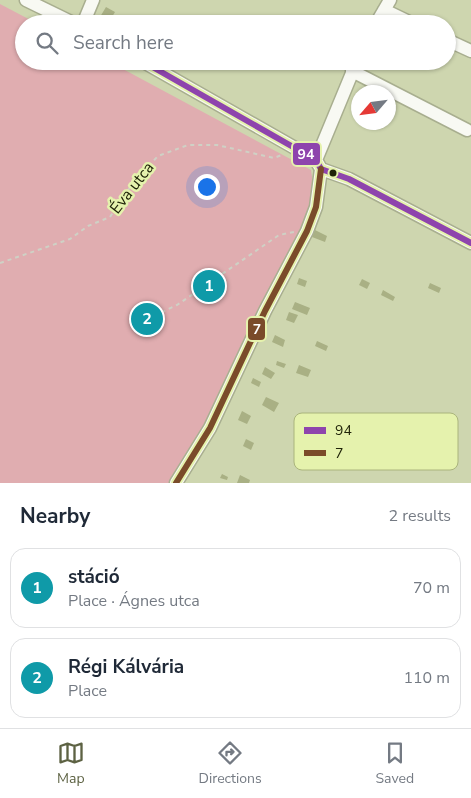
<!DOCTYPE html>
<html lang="en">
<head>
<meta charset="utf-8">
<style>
	body { margin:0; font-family:"Nunito Sans",sans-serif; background:#f2f2f3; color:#1f2937 }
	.compass { position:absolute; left:351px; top:85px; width:45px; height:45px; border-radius:50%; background:#fff; box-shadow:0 1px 4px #0004; rotate:242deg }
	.you { position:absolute; left:206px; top:186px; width:18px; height:18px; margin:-12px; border:4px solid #fff; border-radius:50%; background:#1a73e8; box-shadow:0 0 0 8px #1a73e833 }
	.badge { display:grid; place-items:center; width:32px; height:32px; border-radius:50%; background:#5d6243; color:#fff; font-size:16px; font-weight:700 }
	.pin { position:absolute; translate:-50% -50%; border:2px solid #fff; box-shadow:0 1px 5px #0006 }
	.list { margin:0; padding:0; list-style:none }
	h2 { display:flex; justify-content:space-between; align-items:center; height:65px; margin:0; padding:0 20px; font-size:21px }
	h2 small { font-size:16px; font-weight:400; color:#747a83 }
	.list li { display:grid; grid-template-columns:32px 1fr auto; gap:15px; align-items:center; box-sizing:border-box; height:80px; margin:0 10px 10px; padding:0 10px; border:1px solid #e0e1e3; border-radius:15px }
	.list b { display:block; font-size:19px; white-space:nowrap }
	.list p { margin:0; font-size:16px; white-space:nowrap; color:#747a83 }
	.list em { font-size:16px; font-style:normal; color:#747a83 }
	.icon { flex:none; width:28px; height:28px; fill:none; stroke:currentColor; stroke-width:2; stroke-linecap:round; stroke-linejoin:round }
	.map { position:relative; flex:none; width:471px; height:483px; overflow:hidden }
	.search { position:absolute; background:#fff; box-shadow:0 1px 4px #0004; left:15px; right:15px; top:15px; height:55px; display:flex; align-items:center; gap:12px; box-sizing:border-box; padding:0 18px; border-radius:28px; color:#747a83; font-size:19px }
	.sheet { height:245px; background:#fff }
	nav { display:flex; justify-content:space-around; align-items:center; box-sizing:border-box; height:70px; border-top:1px solid #e0e1e3; background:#fff; font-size:14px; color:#747a83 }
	nav a { display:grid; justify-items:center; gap:2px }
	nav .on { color:#5d6243 }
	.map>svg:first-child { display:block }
	.green { fill:#e0adb0 }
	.building { fill:#a9b084 }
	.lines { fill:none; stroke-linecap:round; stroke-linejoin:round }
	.minor-casing { stroke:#a8ae8f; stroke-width:15 }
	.path { stroke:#cfd1c5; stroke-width:2; stroke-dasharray:4 4; stroke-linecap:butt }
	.minor { stroke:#f8f9f3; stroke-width:12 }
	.bus-1-casing { stroke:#e5f2ad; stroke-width:10 }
	.bus-2-casing { stroke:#e5f2ad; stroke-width:10 }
	.bus-1 { stroke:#8e44ad; stroke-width:6 }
	.bus-2 { stroke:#7a4b2a; stroke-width:6 }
	.bus-dot { fill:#202409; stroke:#e5f2ad; stroke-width:2 }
	.labels { text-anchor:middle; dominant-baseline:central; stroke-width:5; stroke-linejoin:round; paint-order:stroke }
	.street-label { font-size:16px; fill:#202409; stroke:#e5f2ad }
	.key { fill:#e5f2ad; stroke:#aab47c; stroke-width:1 }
	.key-label { font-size:14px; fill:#202409 }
	.line-badge { stroke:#e5f2ad; stroke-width:2 }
	.badge-label { font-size:14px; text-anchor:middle; font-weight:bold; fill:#fff }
</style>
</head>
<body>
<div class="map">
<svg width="471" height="483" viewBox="0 0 471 483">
	<rect width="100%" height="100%" fill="#ced6af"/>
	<path class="green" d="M0 4 38 24H24V61H108L311 170 315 198 304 226 301 229 206 426 171 483H0Z"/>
	<path class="building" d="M106 7 115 12 109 22 100 17Z
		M315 230 327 236 325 242 312 237Z
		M299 278 307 281 305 287 297 284Z
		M362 279 370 283 367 289 359 285Z
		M430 283 441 288 439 293 428 288Z
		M383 290 395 297 393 301 381 295Z
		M295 302 310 308 307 315 292 309Z
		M289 312 298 315 294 323 286 320Z
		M275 335 285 340 283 347 272 342Z
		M317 341 328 346 326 351 315 346Z
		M277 361 286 364 284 368 276 365Z
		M299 365 311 370 308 377 296 373Z
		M265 367 275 373 271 379 262 374Z
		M253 378 261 382 259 387 251 383Z
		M266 397 279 403 274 412 262 405Z
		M242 411 251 416 247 424 238 420Z
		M246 439 254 443 251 450 243 446Z
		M222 474 228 477 227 480 220 478Z
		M240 475 250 480 249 483H237Z"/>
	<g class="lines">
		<g class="minor-casing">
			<path id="minor" d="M26 0 75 24
				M384 10 413 24
				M83 24 93 0
				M376 24 390 0
				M447 40 471 51
				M142 61 316 160 321 169 349 179 471 243
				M352 71 467 130
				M316 160 357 61
				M176 483 210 428 265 311 307 231 316 207 321 169"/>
		</g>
		<path class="path" d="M0 263 70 239 88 226 110 217 125 194 139 176 158 156 188 145H217L274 158 284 154
			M147 319 177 305 279 235 294 232"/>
		<use href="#minor" class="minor"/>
		<g class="bus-1-casing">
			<path id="bus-1" d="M142 61 316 160 321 169 349 179 471 243"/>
		</g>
		<g class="bus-2-casing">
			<path id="bus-2" d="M176 483 210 428 265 311 307 231 316 207 321 169"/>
		</g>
		<use href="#bus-1" class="bus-1"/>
		<use href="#bus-2" class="bus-2"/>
	</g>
	<circle class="bus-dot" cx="333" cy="173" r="4.5"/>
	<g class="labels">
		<g class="street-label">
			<text transform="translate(132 188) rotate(-52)">Éva utca</text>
		</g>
	</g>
	<rect x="294" y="413" width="164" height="57" rx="8" class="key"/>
	<rect x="304" y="427" width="22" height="7" fill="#8e44ad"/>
	<rect x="304" y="450" width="22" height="6" fill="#7a4b2a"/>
	<g class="key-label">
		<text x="335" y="435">94</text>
		<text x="335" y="458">7</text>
	</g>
	<g class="line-badge">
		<rect x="292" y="142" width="29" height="24" rx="5" fill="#8e44ad"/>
		<rect x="247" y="317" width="19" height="24" rx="5" fill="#7a4b2a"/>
	</g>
	<g class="badge-label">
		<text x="306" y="159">94</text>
		<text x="257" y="334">7</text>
	</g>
</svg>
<svg class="compass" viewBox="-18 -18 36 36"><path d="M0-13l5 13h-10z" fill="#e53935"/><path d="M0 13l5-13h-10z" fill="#747a83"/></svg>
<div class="you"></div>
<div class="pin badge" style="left:209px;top:286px;background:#0f9aa8">1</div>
<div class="pin badge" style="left:147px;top:319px;background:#0f9aa8">2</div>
<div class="search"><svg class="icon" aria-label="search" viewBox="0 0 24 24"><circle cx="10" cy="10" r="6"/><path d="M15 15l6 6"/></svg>Search here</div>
</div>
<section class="sheet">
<h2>Nearby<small>2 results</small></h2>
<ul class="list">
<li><span class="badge" style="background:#0f9aa8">1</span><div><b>stáció</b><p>Place · Ágnes utca</p></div><em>70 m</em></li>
<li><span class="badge" style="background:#0f9aa8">2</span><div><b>Régi Kálvária</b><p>Place</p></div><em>110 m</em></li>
</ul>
</section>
<nav>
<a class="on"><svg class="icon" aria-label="map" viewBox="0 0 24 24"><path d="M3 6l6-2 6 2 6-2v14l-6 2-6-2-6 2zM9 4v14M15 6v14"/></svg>Map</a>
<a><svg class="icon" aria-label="directions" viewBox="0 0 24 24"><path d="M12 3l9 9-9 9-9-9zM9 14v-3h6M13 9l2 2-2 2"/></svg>Directions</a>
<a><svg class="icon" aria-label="saved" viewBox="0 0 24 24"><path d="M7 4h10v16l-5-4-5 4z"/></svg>Saved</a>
</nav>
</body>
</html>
